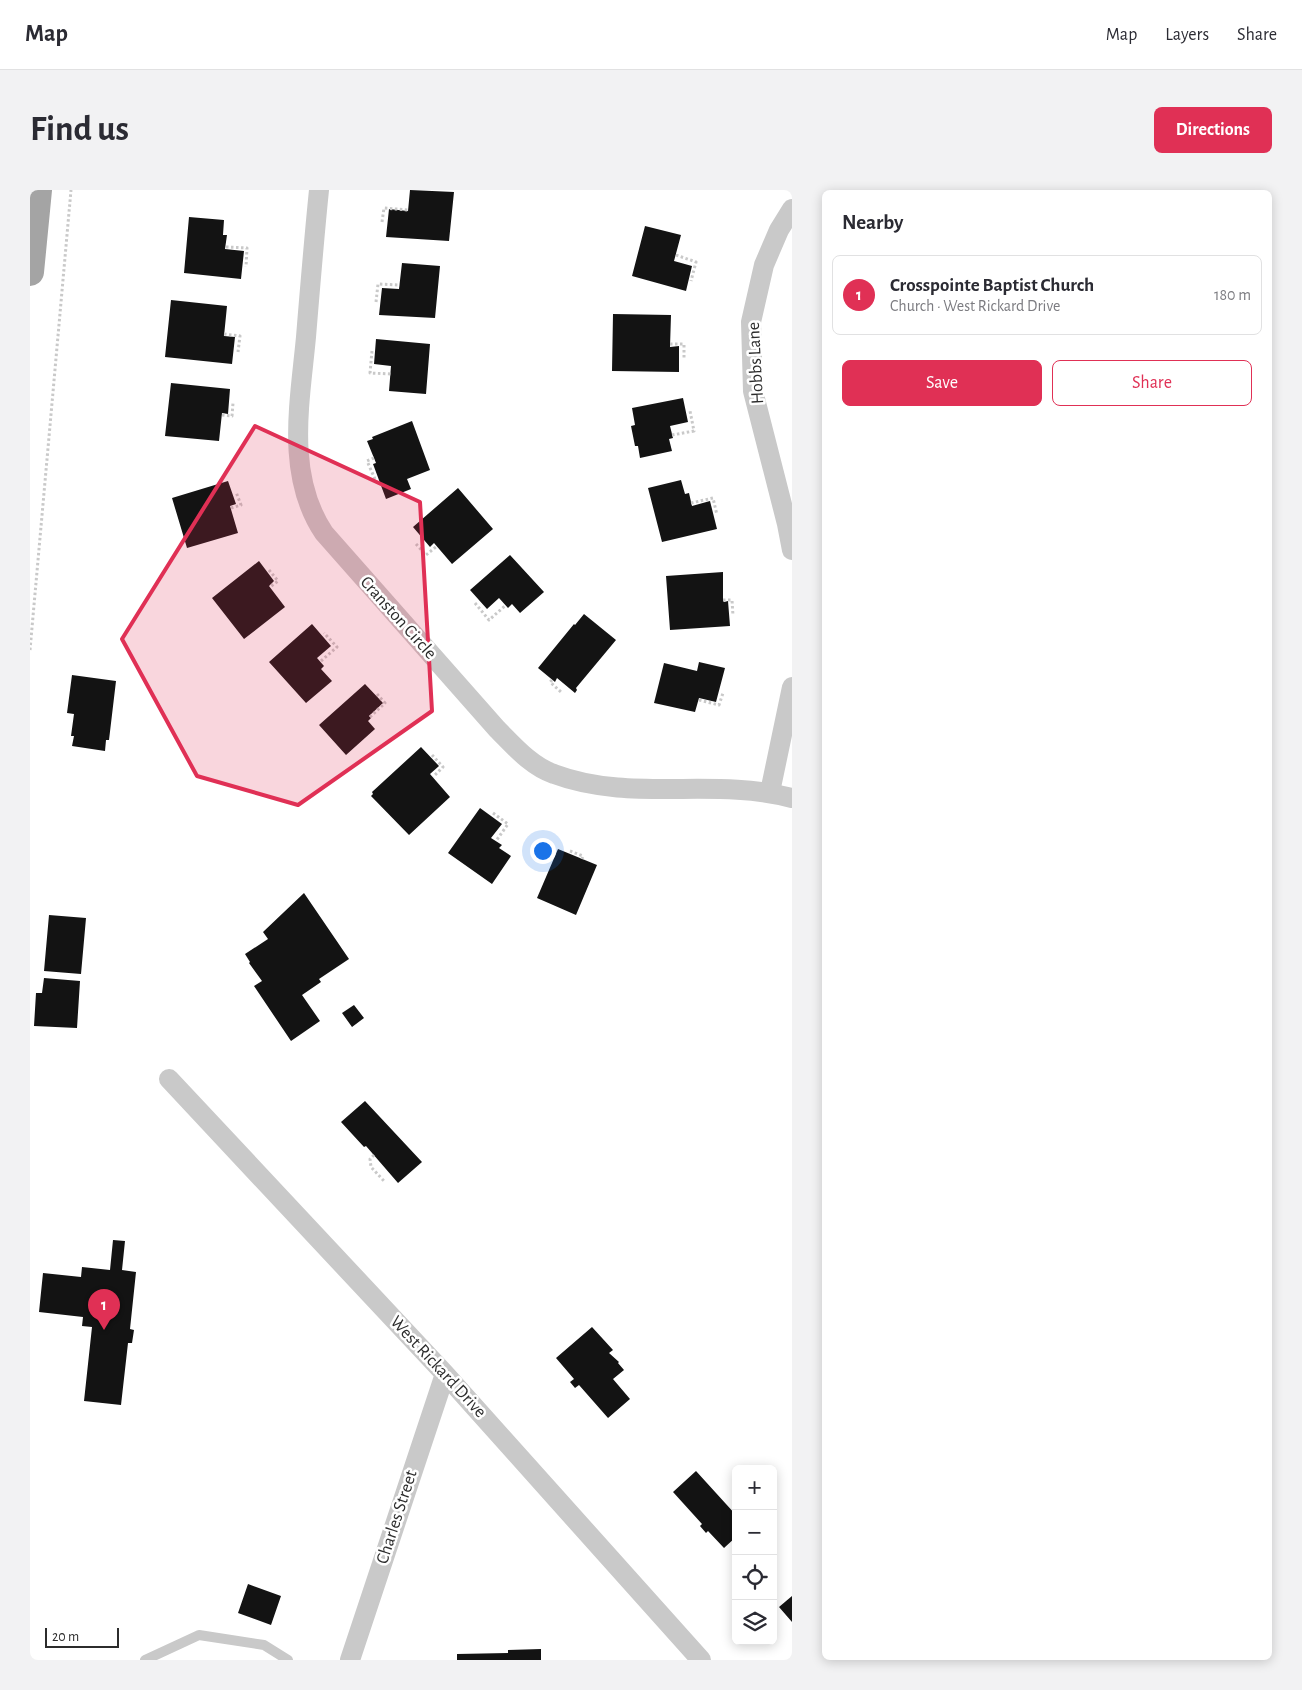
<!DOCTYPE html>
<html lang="en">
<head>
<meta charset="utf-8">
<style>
	body { margin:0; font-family:"Alegreya Sans",sans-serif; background:#f2f2f3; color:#2b2b33 }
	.controls { position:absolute; right:15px; bottom:15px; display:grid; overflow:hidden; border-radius:8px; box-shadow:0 2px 12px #0003 }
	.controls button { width:45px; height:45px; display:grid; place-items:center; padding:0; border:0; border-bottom:1px solid #e1e1e2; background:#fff; color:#2b2b33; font:25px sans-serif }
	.scale { position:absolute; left:15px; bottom:12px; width:74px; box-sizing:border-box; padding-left:5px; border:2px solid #2c2c2c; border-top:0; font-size:14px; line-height:18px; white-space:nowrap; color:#2c2c2c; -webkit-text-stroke:4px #fff; paint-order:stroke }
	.you { position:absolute; left:512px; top:660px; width:18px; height:18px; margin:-12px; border:4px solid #fff; border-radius:50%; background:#1a73e8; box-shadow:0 0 0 8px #1a73e833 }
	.badge { display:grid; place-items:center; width:32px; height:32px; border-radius:50%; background:#e03055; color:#fff; font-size:16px; font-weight:700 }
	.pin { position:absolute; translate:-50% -41px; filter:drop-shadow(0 1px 2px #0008) }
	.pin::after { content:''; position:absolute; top:26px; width:18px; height:15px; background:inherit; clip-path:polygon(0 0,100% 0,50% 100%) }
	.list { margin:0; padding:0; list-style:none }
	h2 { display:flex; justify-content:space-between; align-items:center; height:65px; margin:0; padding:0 20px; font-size:21px }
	h2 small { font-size:16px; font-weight:400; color:#7c7c81 }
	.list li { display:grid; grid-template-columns:32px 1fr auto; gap:15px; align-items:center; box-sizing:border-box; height:80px; margin:0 10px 10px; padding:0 10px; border:1px solid #e1e1e2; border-radius:8px }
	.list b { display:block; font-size:19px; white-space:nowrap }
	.list p { margin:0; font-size:16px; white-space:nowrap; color:#7c7c81 }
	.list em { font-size:16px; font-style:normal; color:#7c7c81 }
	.actions { display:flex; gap:10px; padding:15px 20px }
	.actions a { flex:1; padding:11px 0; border:1px solid #e03055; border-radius:8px; text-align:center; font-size:18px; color:#e03055 }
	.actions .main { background:#e03055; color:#fff }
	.icon { flex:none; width:28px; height:28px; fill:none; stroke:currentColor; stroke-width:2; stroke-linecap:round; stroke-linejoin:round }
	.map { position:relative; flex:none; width:762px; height:1470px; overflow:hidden; border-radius:8px }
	header { display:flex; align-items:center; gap:30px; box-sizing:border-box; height:70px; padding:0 25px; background:#fff; border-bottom:1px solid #e1e1e2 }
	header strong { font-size:24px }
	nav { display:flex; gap:28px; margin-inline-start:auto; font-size:18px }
	.intro { display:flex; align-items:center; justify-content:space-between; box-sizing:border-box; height:120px; padding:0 30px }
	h1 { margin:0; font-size:35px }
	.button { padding:12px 22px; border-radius:8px; background:#e03055; color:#fff; font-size:18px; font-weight:700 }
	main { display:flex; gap:30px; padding:0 30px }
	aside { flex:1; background:#fff; border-radius:8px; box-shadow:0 2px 12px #0003 }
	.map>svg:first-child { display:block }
	.building { fill:#131313 }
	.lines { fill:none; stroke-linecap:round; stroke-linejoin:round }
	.path { stroke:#c9c9c9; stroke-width:3; stroke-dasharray:2.5 2.5; stroke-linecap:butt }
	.service { stroke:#c9c9c9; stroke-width:10 }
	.minor { stroke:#c9c9c9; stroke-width:20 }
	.primary { stroke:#a4a4a4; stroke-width:28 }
	.marked { fill:#e03055; fill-opacity:0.2; stroke:#e03055; stroke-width:4; stroke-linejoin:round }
	.labels { text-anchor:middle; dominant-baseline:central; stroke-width:5; stroke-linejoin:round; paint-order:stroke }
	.street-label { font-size:18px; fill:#2c2c2c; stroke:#fff }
</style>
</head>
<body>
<header>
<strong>Map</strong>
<nav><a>Map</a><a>Layers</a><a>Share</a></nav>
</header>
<div class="intro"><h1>Find us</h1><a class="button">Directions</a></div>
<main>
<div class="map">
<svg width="762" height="1470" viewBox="0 0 762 1470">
	<rect width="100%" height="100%" fill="#fff"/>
	<path class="building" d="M380 0 424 2 419 51 356 47 359 19 378 21Z
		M159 27 194 30 193 45H197L195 59 214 61 211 89 154 83Z
		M615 36 651 45 644 71 662 76 656 101 602 86Z
		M372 73 410 76 405 128 349 125 352 98 369 99Z
		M141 110 197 116 194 146 205 147 202 174 135 167Z
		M583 124 641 125 640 157 649 156V182L582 181Z
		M346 149 400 154 396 204 359 201 361 176 344 174Z
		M141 193 200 199 198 224 192 223 189 251 135 246Z
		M653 208 658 232 640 236 643 248 639 249 642 261 610 268 608 256H605L601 236 605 235 602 218Z
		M382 231 400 280 377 289 381 299 356 309 343 274 346 273 337 251 343 249 342 247Z
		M651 290 655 304 659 303 662 316 680 311 687 339 632 352 618 298Z
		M198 291 206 314 200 316 208 343 157 358 142 308Z
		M428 298 463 339 422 374 404 353 400 357 383 337Z
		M480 365 514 402 490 423 482 414 478 418 469 408 457 419 440 400Z
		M229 371 244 391 239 396 255 417 214 449 182 408Z
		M693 382V410L694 412 698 411 700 436 640 440 636 386Z
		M554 424 586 450 546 498 547 500 545 503 527 488 525 492 508 478 544 434 545 435Z
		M282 434 301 456 287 468 294 476 291 479 302 491 276 513 239 472Z
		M669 472 695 478 686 512 669 508 665 522 624 513 634 473 667 481Z
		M42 485 86 491 79 550H76L75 561 42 556 44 546H41L44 524 37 523Z
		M335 494 353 513 339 526 341 528 338 531 345 539 316 565 289 535Z
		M391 557 409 576 400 584 420 607 379 645 341 606 343 604 342 602Z
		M450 618 472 634 461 648 472 655 469 658 481 666 462 694 418 663Z
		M528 659 567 675 546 725 507 708Z
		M274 703 319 769 289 789 291 792 272 805 290 831 261 851 224 796 232 791 219 773 220 772 215 764 238 749 233 742Z
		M19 725 56 728 51 784 14 781Z
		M14 788 50 791 47 838 4 836 6 803H12Z
		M324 815 334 828 322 837 312 823Z
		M335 911 392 972 368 993 336 956 334 957 311 932Z
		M83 1050 95 1051 92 1080 106 1082 100 1139 104 1140 102 1153H98L91 1215 54 1211 62 1137 52 1136 53 1127 9 1122 13 1083 51 1087 52 1077 80 1080Z
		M562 1137 583 1160 579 1163 589 1172 588 1173 594 1180 583 1189 600 1209 578 1228 549 1195 545 1198 540 1192 544 1189 526 1168Z
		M666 1281 706 1325V1347L694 1358 678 1341 676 1343 670 1336 672 1334 643 1302Z
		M218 1394 251 1406 241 1435 208 1423Z
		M762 1406V1432L749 1417Z
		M511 1459V1470H427V1464L478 1463V1460Z"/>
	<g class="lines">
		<path class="path" d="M352 32 354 18 378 20
			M196 57 217 58 216 77
			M646 65 666 72 661 91
			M346 112 348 94 370 95
			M194 144 210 146 208 162
			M640 154H654V169
			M342 161 340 183 361 184
			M192 225 202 226 203 213
			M642 245 664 241 660 221
			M344 268 337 271 345 289
			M661 313 683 308 687 325
			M201 318 211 315 206 302
			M386 354 396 365 407 356
			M239 380 248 391 240 397
			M693 410H702L703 426
			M445 413 459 430 476 415
			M0 460 41 0
			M291 471 307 457 294 443
			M522 490 520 492 531 502
			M669 510 689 515 693 503
			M340 527 355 513 346 503
			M402 565 413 577 403 587
			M463 623 478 634 466 651
			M540 661 553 666 552 669
			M344 965 340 969 341 977 354 991"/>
		<path class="service" d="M115 1470 169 1445 234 1455 258 1470"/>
		<path class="minor" d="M289 0C284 49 280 98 276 147 270 212 255 285 294 343L467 539C484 556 501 576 524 584 601 613 684 587 762 608
			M762 19 749 40 734 75 721 132 723 201 757 334 762 360
			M740 602 762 497
			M139 889 415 1184 671 1470
			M320 1470 415 1184"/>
		<path class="primary" d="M0 82 8 0"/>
	</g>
	<path class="marked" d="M225 236 390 312 402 521 268 615 167 586 92 449Z"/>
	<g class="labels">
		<g class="street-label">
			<text transform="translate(726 173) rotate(-93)">Hobbs Lane</text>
			<text transform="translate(368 428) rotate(48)">Cranston Circle</text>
			<text transform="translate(408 1177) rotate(47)">West Rickard Drive</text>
			<text transform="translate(367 1327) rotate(-72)">Charles Street</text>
		</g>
	</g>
</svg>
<div class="controls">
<button>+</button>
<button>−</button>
<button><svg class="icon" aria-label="locate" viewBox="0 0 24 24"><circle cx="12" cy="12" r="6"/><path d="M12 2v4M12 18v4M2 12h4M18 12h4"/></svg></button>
<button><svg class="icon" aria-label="layers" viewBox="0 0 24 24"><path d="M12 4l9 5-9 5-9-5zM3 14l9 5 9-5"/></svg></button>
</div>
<div class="scale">20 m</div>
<div class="you"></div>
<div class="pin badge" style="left:74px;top:1140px">1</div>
</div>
<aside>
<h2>Nearby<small></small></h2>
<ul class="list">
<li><span class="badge">1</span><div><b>Crosspointe Baptist Church</b><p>Church · West Rickard Drive</p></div><em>180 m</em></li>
</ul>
<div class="actions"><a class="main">Save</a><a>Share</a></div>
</aside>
</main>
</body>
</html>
